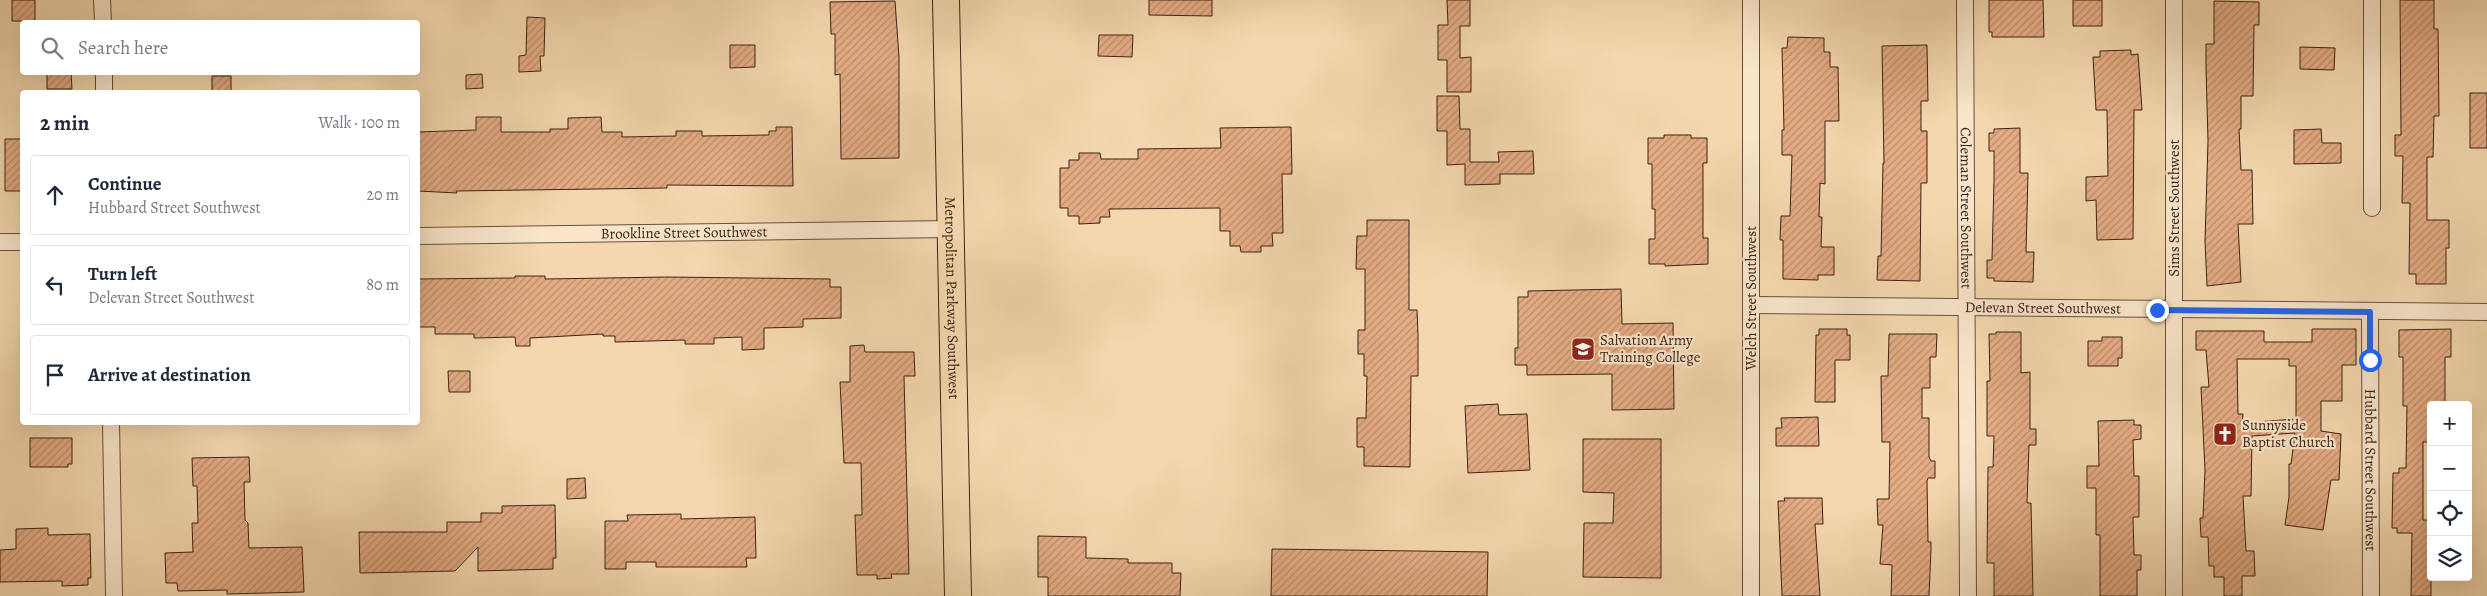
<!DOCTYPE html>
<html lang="en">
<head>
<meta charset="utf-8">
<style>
	body { margin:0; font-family:Alegreya,serif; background:#f2f2f3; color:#1f2937 }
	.controls { position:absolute; right:15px; bottom:15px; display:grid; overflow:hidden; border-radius:5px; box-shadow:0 5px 20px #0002 }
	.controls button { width:45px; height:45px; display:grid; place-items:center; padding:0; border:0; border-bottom:1px solid #e0e1e3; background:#fff; color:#1f2937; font:25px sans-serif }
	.stop { position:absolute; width:15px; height:15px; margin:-11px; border:4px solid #2563eb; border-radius:50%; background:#fff }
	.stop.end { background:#2563eb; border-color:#fff; box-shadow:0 1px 5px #0008 }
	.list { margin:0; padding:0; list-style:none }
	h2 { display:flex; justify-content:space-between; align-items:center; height:65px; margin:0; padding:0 20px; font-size:21px }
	h2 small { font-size:16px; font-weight:400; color:#747a83 }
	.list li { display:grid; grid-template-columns:32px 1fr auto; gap:15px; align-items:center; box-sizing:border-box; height:80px; margin:0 10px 10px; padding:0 10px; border:1px solid #e0e1e3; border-radius:5px }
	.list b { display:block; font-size:19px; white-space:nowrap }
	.list p { margin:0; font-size:16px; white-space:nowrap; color:#747a83 }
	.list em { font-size:16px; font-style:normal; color:#747a83 }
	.icon { flex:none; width:28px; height:28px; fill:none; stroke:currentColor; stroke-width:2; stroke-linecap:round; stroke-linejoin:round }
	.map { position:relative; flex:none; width:2487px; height:596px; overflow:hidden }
	.search { position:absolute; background:#fff; box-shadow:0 5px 20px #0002; left:20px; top:20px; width:400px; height:55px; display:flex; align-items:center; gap:12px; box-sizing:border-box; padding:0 18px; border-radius:5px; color:#747a83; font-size:19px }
	.panel { position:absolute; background:#fff; box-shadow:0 5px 20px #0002; left:20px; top:90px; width:400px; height:335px; border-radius:5px }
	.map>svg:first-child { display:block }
	.building { fill:url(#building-hatch); stroke:#3d2217; fill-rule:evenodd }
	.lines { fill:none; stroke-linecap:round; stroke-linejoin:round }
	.street-casing { stroke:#6b4f3d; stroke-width:18 }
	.primary-casing { stroke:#3d2217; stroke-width:28 }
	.street { stroke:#f8e5ca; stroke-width:16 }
	.primary { stroke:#f4d7ae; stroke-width:26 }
	.route { stroke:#2563eb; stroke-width:6 }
	.labels { text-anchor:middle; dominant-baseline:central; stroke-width:4.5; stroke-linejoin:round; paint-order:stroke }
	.street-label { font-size:15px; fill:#3d2217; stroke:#f8e5ca }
	.poi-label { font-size:15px; fill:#3d2217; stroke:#f8e5ca; text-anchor:start }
</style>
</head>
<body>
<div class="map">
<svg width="2487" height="596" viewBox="0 0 2487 596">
	<defs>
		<pattern id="building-hatch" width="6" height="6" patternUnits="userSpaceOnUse" patternTransform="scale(1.25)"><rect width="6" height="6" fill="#e5ac84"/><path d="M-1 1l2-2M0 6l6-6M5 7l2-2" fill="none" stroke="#bb8c6b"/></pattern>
	</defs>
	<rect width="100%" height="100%" fill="#f4d7ae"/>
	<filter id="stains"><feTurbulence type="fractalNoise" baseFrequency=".004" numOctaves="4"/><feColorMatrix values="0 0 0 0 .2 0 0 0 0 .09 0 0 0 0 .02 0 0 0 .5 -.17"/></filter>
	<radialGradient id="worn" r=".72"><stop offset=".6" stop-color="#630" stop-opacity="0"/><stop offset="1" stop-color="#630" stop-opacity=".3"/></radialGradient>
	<path class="building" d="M12 0H35V21H12Z
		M1149 0H1212V16L1149 15Z
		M1447 0H1470V26H1460V58L1471 57V92H1447V60H1438V25H1448Z
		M1989 0H2043L2044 37H1992V32H1989Z
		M2073 0H2102V26H2073Z
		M2400 0H2434V29H2438L2439 116H2434L2433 157H2427V220H2449V248H2446V284H2416V274H2409L2410 203H2402L2403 156H2395V135H2401Z
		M895 1 899 57V158L841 159 840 74 835 75V34H831L830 2Z
		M2214 1 2259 2V25H2254L2253 96H2241V129H2239L2241 170H2252L2253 224H2238L2241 282 2207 286 2205 241 2208 141 2206 67V44H2214Z
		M527 17 545 18 544 56H540L541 71 519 72V56L526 55Z
		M1099 35H1133L1132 57 1098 56Z
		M1788 37 1824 38V52H1830V67H1838L1839 121H1825V184L1820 183 1819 217H1822L1821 247H1834V275H1818V280L1783 279V240H1780L1781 216H1790L1792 155H1782V130H1784L1782 48H1787Z
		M730 45H755V67L730 68Z
		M1927 45 1928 101H1921V131H1927V183H1921L1920 281 1877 280 1878 256H1881L1883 163H1884L1882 46Z
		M2300 47 2335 48 2334 70 2300 69Z
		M2131 50V55L2138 54 2142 110H2134L2133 239 2097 240 2096 200 2086 201V177L2108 176 2107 110H2096L2093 57H2100V51Z
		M47 72H71L72 89H47Z
		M482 74 483 88 466 89V75Z
		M212 76H231V92H212Z
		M2470 93H2487V148H2470Z
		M1437 96H1459L1460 129H1470V162H1499L1498 152 1533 151 1534 174H1500V184L1465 185V164L1447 165V131H1437Z
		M476 117H501V132H550V129H568V118L601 117 602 132H622V137L676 136V131H702V136L769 135V131H776V127H792L793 186 667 185V188L456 191 457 193 418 191V132L476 130Z
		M1291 127 1292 174H1282L1283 233H1272L1273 246H1261V252H1241L1240 246H1230V231H1220V208L1109 209 1110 217H1100V223L1079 224V216H1068V208H1060V168H1069V160H1079V153H1100L1101 159H1138V149L1221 148 1220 128Z
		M2020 128V173H2028L2026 252H2034L2033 282 1994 281V278H1987V260H1992L1994 180V151H1989V133H1994V129Z
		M2321 129 2322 143H2341V163L2294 164V130Z
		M1664 135H1691V138H1707V163H1703V238H1708V264L1665 266V264H1649V239H1655V209H1652V164H1648V138H1664Z
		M5 139H22V191H5Z
		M1367 220H1409V310H1417L1418 335V376H1411L1410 467 1364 466V447H1357V418H1366L1367 376H1364V354H1358V330H1365V269H1356L1357 236H1367Z
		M515 276H545V279L668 277 830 279V287H841V318L803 319V327L764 328V349L742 350V337L714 338V344H685V340L615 342V336H603V334L530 338V346H516L515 337 474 338V334H435V327H418V279L515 278Z
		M1621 289 1622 324 1673 323 1674 409 1612 410V374L1527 375V365H1515V348H1518V297H1528V291Z
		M1819 329H1847V335H1850V360H1835V402H1815L1816 335H1819Z
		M2312 329H2356V365H2342V401H2321V431L2341 434 2339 480H2331L2323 530 2285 525 2289 497V464H2291L2295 433 2252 436 2251 496H2243L2246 551H2254L2255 576H2242V596H2224V577H2214V566H2209L2208 537H2201L2200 518H2203L2205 470 2201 387H2209L2206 350H2196V331H2264V342H2312ZM2237 359H2289V366H2296V419L2242 423 2243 414H2238Z
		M2451 329V357H2445V405H2431V442H2423V520H2431V596H2411L2412 533H2397V528H2392L2393 473H2399V468H2406L2407 406H2403V357H2399V330Z
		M1996 332H2021V373L2030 372V429H2036V445H2029L2027 503H2031L2033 596H1994V563H1987L1988 467H1993L1994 436H1987V381H1990L1989 334H1996Z
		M1889 334H1937L1936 357H1930V388H1922V418H1929V457L1931 461H1935V478H1928L1927 481 1928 542H1931V549L1929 596H1891L1892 565 1880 564 1883 525H1878L1877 499H1889L1890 442H1882L1881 376H1888Z
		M2102 337H2122V358H2118V366H2088V341H2102Z
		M864 345 865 352H914L915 376H904L909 574H891L892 578 877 579V575H857L855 515H862L861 463H844L840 382H850V346Z
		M448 371H470V392H449Z
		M1498 404 1499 415 1527 414 1530 470 1468 473 1465 406Z
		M1818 417 1819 446H1776V428H1782L1781 418Z
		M2134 420V425H2141V439L2133 440 2134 476H2139V517H2133L2134 555H2141V570H2137V596H2100V535H2096V488H2087V466H2099L2098 421Z
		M30 438H72V464H68V467H30Z
		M1583 439H1661V578L1583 577 1584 523H1613L1614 493 1583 492Z
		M249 457 250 482H244L245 520 248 523 249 548 302 547 304 592 227 594V590L178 591 177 583H166L165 553 193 552 192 523H198L197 486H193L192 458Z
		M585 478 586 498 567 499V479Z
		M1784 498H1822L1823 524H1815L1820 596H1782L1778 501H1785Z
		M555 505 556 558H553V569L478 571V547L455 571 360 573 359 532H447V522H481V513H502V506Z
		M681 514V519L755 517 756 558H746L747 567H656V562H626V569H605V521H628L627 515Z
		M48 528V535L90 534 91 578H88V585L62 586V581L0 582V550L16 549V529Z
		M1038 536 1086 537V558L1128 559V563H1172V573H1181L1180 596H1048V577H1038Z
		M1272 549 1488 552 1487 596H1271Z"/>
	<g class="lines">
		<g class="street-casing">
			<g id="street">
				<path d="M102 0 103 22"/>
				<path d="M1751 0V596"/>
				<path id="s1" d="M1965 0 1968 596"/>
				<path d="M2174 0V596"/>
				<path d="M2372 0V208"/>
				<path d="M104 72V92"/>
				<path id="s2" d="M418 236 951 229"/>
				<path d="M0 242H22"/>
				<path id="s3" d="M1751 305 2487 312"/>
				<path id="s4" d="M2370 312 2371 596"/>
				<path d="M111 422 114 596"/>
			</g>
		</g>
		<g class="primary-casing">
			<g id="primary">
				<path id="s5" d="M946 0 958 596"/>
			</g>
		</g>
		<use href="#street" class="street"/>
		<use href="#primary" class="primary"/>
	</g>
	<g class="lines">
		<path class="route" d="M2157 310 2370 312V360"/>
	</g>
	<defs>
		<g id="university-square" transform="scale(1.25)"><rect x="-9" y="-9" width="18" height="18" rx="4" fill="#8f2418" stroke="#f8e5ca"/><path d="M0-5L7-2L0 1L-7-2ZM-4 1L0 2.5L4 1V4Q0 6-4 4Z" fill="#fff"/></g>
		<g id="church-square" transform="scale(1.25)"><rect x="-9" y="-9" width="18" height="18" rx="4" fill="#8f2418" stroke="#f8e5ca"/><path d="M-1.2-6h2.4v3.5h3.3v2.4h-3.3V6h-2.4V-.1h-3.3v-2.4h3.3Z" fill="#fff"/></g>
	</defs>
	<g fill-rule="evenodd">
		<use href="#university-square" x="1583" y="349"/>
		<use href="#church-square" x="2225" y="434"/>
	</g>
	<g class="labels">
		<g class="street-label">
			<text stroke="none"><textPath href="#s1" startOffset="208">Coleman Street Southwest</textPath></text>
			<text transform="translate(2174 208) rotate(-90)">Sims Street Southwest</text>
			<text stroke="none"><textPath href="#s2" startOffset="266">Brookline Street Southwest</textPath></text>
			<text stroke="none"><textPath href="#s5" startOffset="298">Metropolitan Parkway Southwest</textPath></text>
			<text transform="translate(1751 298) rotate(-90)">Welch Street Southwest</text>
			<text stroke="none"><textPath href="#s3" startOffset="292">Delevan Street Southwest</textPath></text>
			<text stroke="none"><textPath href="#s4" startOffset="158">Hubbard Street Southwest</textPath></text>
		</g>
		<g class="poi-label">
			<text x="1600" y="340">Salvation Army<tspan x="1600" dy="17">Training College</tspan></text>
			<text x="2242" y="425">Sunnyside<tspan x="2242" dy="17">Baptist Church</tspan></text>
		</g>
	</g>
	<rect width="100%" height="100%" filter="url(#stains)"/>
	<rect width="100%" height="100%" fill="url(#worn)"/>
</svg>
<div class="controls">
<button>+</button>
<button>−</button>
<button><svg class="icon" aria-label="locate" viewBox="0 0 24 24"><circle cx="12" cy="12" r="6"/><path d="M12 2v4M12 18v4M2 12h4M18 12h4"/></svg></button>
<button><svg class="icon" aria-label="layers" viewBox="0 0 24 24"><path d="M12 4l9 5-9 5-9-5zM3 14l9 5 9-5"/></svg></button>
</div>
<div class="stop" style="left:2370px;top:360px"></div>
<div class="stop end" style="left:2157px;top:310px"></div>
<div class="search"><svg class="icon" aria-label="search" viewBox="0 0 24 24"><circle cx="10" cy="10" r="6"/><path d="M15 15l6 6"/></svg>Search here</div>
<section class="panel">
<h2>2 min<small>Walk · 100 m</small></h2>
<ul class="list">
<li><svg class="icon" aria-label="ahead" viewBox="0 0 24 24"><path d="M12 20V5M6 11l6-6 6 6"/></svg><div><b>Continue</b><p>Hubbard Street Southwest</p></div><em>20 m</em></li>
<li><svg class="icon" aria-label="left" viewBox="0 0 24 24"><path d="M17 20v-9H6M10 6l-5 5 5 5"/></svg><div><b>Turn left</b><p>Delevan Street Southwest</p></div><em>80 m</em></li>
<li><svg class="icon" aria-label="arrive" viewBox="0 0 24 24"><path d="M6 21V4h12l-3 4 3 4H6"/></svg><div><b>Arrive at destination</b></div></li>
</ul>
</section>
</div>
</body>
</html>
